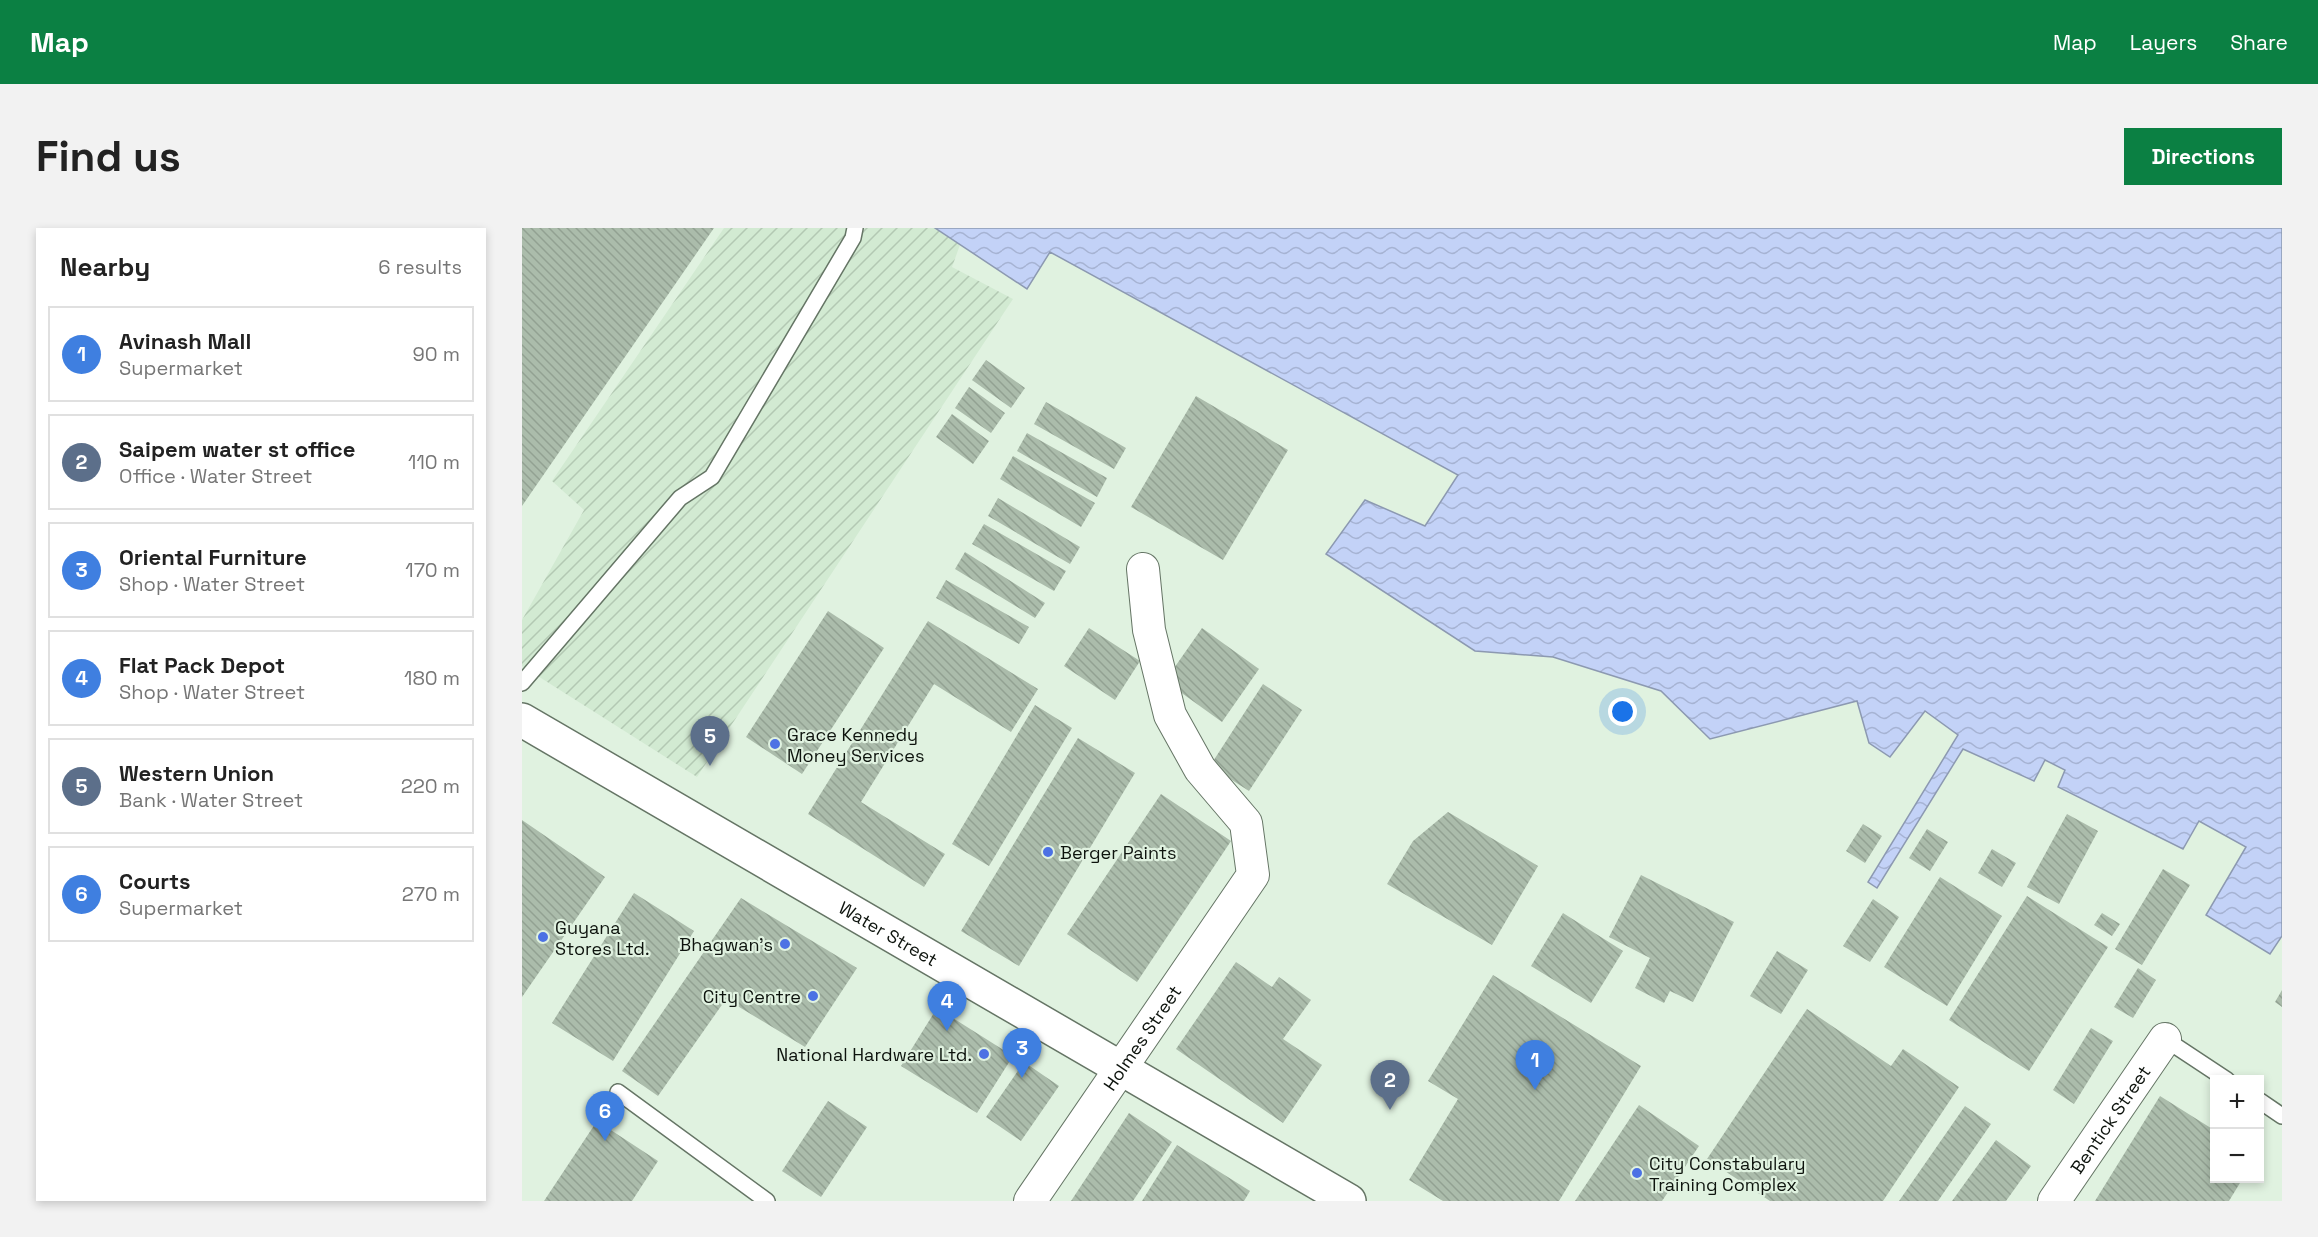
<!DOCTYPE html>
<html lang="en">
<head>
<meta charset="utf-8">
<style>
	body { margin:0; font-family:"Space Grotesk",sans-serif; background:#f2f2f2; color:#222 }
	.controls { position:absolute; right:18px; bottom:18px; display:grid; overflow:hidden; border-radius:0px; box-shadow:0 3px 9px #0003 }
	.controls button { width:54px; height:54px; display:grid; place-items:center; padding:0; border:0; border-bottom:2px solid #e0e0e0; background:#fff; color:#222; font:30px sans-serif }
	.you { position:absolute; left:1101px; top:484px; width:21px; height:21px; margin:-15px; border:4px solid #fff; border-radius:50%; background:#1a73e8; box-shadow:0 0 0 9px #1a73e833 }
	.badge { display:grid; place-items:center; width:39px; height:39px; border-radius:50%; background:#0b8043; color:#fff; font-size:20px; font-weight:700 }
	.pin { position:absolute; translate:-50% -50px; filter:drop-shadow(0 2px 3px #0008) }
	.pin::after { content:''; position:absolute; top:32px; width:21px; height:18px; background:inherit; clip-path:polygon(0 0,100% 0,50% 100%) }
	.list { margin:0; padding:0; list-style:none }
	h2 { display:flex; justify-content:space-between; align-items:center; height:78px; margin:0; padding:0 24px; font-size:26px }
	h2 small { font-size:20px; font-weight:400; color:#767676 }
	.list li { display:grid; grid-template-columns:39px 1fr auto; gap:18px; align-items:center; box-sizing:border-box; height:96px; margin:0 12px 12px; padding:0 12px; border:2px solid #e0e0e0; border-radius:0px }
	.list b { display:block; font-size:22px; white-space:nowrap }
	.list p { margin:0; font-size:20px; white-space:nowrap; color:#767676 }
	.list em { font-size:20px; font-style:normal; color:#767676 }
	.map { position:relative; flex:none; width:1760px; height:973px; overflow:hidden; border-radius:0px }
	header { display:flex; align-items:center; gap:36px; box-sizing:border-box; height:84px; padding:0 30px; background:#0b8043; color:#fff }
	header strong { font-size:28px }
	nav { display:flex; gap:33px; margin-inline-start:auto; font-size:21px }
	.intro { display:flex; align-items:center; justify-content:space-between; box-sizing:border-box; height:144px; padding:0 36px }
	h1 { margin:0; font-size:42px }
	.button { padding:15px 27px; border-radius:0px; background:#0b8043; color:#fff; font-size:21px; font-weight:700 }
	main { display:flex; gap:36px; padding:0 36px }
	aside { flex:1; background:#fff; border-radius:0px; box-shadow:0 3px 9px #0003 }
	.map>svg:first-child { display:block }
	.industrial { fill:url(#industrial-furrows) }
	.water { fill:url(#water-waves); stroke:#8c99b1; stroke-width:1.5 }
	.building { fill:url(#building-back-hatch) }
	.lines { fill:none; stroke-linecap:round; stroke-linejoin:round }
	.lane-casing { stroke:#657565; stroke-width:18 }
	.street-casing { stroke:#657565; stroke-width:34 }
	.secondary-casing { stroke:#657565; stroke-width:36 }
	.lane { stroke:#fff; stroke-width:15 }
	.street { stroke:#fff; stroke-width:32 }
	.secondary { stroke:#fff; stroke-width:33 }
	.poi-dot { fill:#4c71e4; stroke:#e0f2e0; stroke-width:2 }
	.labels { text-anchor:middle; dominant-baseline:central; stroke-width:4.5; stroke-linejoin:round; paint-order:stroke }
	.poi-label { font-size:18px; fill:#0d130d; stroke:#e0f2e0; text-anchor:start }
	.street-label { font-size:18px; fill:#0d130d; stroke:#e0f2e0 }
</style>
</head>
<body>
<header>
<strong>Map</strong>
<nav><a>Map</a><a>Layers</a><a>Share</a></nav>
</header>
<div class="intro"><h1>Find us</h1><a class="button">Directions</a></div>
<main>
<aside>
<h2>Nearby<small>6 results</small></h2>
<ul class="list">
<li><span class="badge" style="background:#3f7fe0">1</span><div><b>Avinash Mall</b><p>Supermarket</p></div><em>90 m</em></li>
<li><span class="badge" style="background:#5c6f8a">2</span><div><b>Saipem water st office</b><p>Office · Water Street</p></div><em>110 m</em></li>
<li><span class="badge" style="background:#3f7fe0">3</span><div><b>Oriental Furniture</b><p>Shop · Water Street</p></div><em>170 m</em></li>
<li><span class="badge" style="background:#3f7fe0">4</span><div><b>Flat Pack Depot</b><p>Shop · Water Street</p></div><em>180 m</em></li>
<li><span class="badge" style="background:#5c6f8a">5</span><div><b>Western Union</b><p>Bank · Water Street</p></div><em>220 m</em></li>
<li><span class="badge" style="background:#3f7fe0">6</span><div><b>Courts</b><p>Supermarket</p></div><em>270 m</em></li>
</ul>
</aside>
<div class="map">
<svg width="1760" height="973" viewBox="0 0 1760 973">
	<defs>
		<pattern id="industrial-furrows" width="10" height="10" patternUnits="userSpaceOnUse" patternTransform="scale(1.5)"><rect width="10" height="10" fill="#d2ead2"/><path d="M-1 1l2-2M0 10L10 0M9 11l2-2" fill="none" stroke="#b3c8b3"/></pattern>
		<pattern id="water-waves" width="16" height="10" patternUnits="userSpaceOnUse" patternTransform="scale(1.5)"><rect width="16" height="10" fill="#c3d2f7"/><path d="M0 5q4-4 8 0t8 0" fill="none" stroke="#a6b3d3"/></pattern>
		<pattern id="building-back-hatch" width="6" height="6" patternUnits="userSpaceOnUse" patternTransform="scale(1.5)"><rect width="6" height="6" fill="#abbcab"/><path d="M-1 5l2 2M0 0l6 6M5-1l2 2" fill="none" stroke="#92a192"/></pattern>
	</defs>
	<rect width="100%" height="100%" fill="#e0f2e0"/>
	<path class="industrial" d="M202 0H444L430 39 491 71 175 549 0 438V392L62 282 30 253Z"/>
	<path class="water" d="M413 0H1760V708L1748 726 1684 687 1724 619 1677 593 1661 621 1536 559 1543 542 1523 532 1512 553 1441 521 1355 660 1346 654 1436 507 1403 483 1368 529 1347 515 1335 473 1188 511 1139 463 1031 429 953 423 804 326 843 272 903 298 936 247 528 24 505 61Z"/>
	<path class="building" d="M0 0H192L0 278Z
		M464 132 503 160 489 180 450 152Z
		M447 159 483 185 469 205 433 180Z
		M674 168 766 222 701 332 609 279Z
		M524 174 604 220 592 241 512 196Z
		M430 186 467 213 451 236 414 209Z
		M505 205 585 250 575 269 495 223Z
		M491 228 573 275 559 299 478 251Z
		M476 270 558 319 548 336 466 288Z
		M462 296 544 343 532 363 450 316Z
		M443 324 523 375 513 390 433 341Z
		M424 352 507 399 497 416 414 370Z
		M306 383 362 420 280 546 224 509Z
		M406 393 516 461 489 504 412 456 339 574 423 626 402 659 286 586Z
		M567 400 618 433 593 472 542 438Z
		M680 400 737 441 700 494 643 453Z
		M741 456 780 482 727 563 688 538Z
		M513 477 550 500 467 638 430 616Z
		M556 510 613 545 497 738 439 703Z
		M639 566 709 613 615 754 545 706Z
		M926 584 1016 638 970 717 865 656 891 613Z
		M1545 586 1576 603 1537 676 1505 659Z
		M0 592 83 649 0 769Z
		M1341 596 1360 608 1343 635 1324 623Z
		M1405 601 1426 614 1408 643 1387 630Z
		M1470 621 1494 635 1480 659 1456 645Z
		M1641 641 1668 657 1620 737 1593 721Z
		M1119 647 1212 694 1171 774 1148 763 1142 775 1113 760 1128 730 1087 709Z
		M1418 649 1480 688 1425 778 1362 739Z
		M112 665 172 703 91 833 30 795Z
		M1505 668 1586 719 1507 843 1427 792Z
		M219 670 335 740 283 819 204 771 136 868 100 843Z
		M1351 671 1377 689 1348 734 1321 718Z
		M1041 685 1101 723 1069 775 1009 738Z
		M1580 685 1598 696 1590 708 1572 697Z
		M1255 723 1286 742 1259 786 1228 768Z
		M714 734 750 759 757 749 789 772 761 811 800 837 761 895 654 821Z
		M1616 740 1634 752 1611 790 1592 779Z
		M971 747 1119 838 1037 973H921L887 952 936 871 906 853Z
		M1760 762V779L1753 774Z
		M415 780 491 828 455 885 379 838Z
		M1285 781 1369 838 1381 821 1437 859 1361 973H1248L1185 931Z
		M1569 800 1591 813 1552 876 1531 862Z
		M502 834 537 858 499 913 464 889Z
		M1638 868 1692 902V950H1721L1707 973H1573Z
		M306 873 345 899 299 969 260 943Z
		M1117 877 1177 918 1140 973H1053Z
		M1443 878 1469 896 1416 973H1377Z
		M607 885 650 914 611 973H549Z
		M75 893 136 933 110 973H22Z
		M1474 912 1509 938 1484 973H1430Z
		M655 917 728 963 722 973H620Z"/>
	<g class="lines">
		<g class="lane-casing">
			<path id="lane" d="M0 455 158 270 190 249 331 10 333 0
				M1643 811 1705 852
				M96 864 245 973
				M1738 873 1760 888"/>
		</g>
		<g class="street-casing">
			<g id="street">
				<path id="s1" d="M508 973 731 647 724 595 678 541 648 487 627 402 621 341"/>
				<path id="s2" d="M1532 973 1643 811"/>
			</g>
		</g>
		<g class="secondary-casing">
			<g id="secondary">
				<path id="s3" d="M0 492 827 973"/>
			</g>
		</g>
		<use href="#lane" class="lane"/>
		<use href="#street" class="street"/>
		<use href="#secondary" class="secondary"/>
	</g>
	<g class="poi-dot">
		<circle cx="253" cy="516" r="6"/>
		<circle cx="526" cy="624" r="6"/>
		<circle cx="21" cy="709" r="6"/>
		<circle cx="263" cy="716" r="6"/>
		<circle cx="291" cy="768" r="6"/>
		<circle cx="462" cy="826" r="6"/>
		<circle cx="1115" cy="945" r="6"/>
	</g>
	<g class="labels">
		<g class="poi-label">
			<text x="265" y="506">Grace Kennedy<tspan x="265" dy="21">Money Services</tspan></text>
			<text x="538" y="624">Berger Paints</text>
			<text x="33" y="699">Guyana<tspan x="33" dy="21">Stores Ltd.</tspan></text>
			<text x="251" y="716" text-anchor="end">Bhagwan's</text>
			<text x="279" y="768" text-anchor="end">City Centre</text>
			<text x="450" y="826" text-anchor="end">National Hardware Ltd.</text>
			<text x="1127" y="935">City Constabulary<tspan x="1127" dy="21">Training Complex</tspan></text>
		</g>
		<g class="street-label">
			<text stroke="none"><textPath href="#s3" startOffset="424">Water Street</textPath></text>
			<text stroke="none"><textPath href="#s1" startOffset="198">Holmes Street</textPath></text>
			<text stroke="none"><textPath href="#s2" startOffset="99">Bentick Street</textPath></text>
		</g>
	</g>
</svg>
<div class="controls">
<button>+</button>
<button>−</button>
</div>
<div class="you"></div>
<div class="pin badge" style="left:1013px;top:862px;background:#3f7fe0">1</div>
<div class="pin badge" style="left:868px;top:882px;background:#5c6f8a">2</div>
<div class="pin badge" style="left:500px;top:850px;background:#3f7fe0">3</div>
<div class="pin badge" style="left:425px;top:803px;background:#3f7fe0">4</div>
<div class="pin badge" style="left:188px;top:538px;background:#5c6f8a">5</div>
<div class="pin badge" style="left:83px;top:913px;background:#3f7fe0">6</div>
</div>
</main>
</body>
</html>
